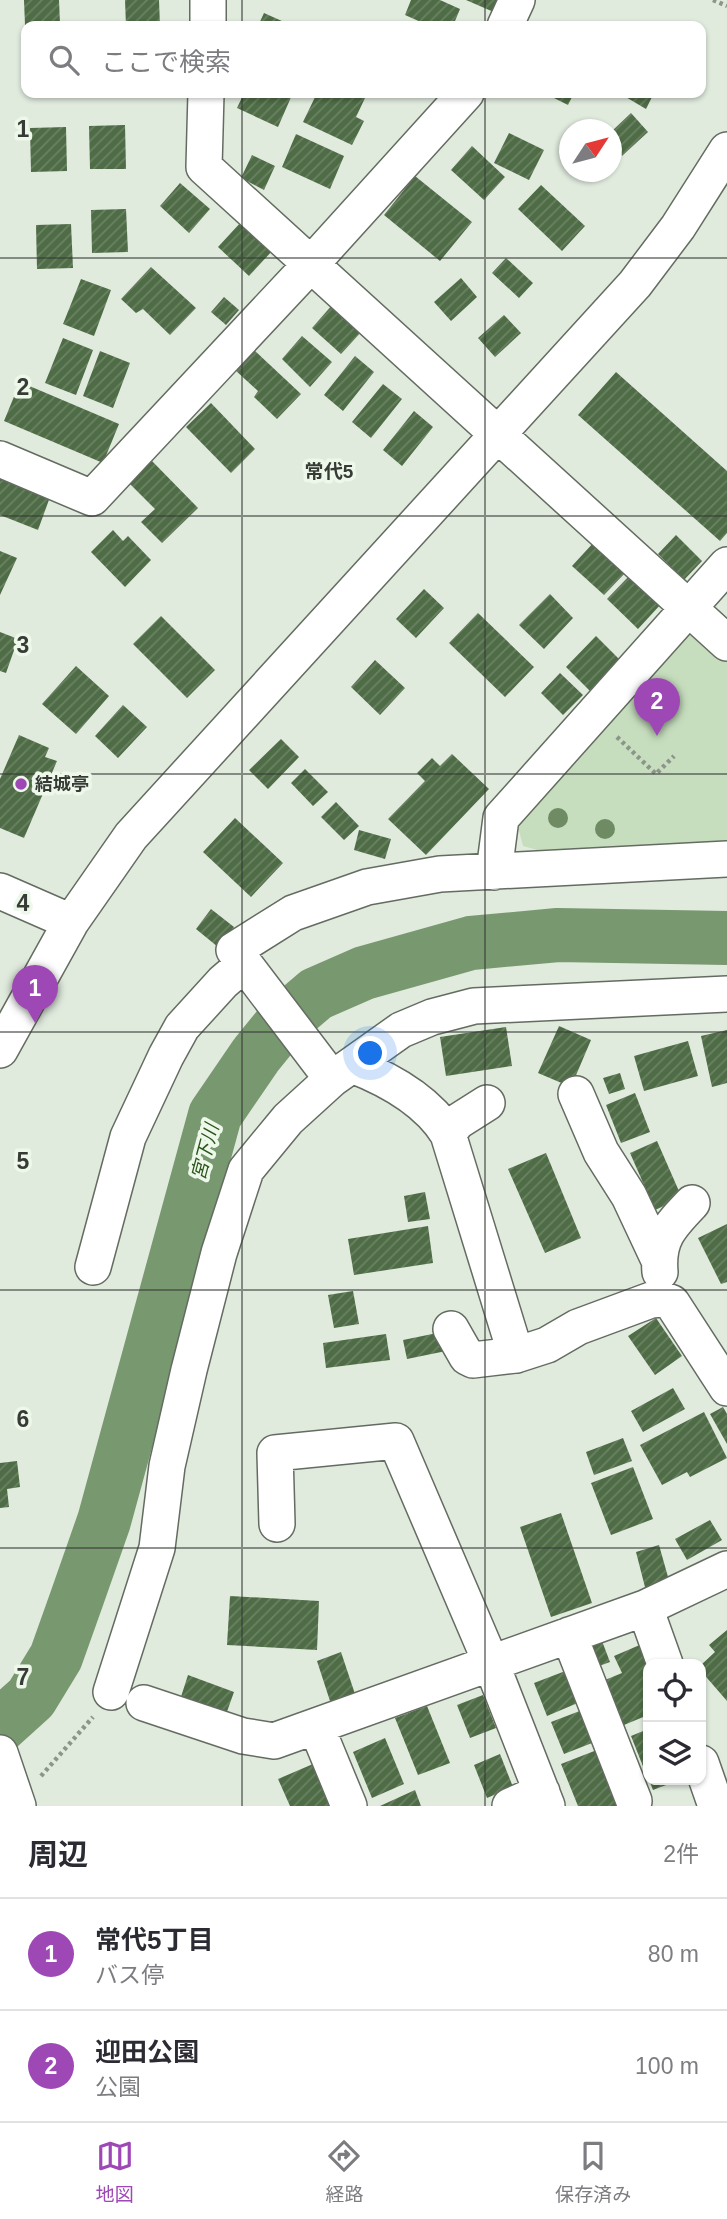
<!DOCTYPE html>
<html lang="ja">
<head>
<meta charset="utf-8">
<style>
	body { margin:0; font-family:Arial,"Noto Sans JP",sans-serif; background:#f7f7f7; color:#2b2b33 }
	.controls { position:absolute; right:21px; bottom:21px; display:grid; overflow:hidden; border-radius:14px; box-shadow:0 2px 5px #0004 }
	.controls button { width:63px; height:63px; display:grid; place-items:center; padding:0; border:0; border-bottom:2px solid #e1e1e2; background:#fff; color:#2b2b33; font:35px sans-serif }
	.compass { position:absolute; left:559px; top:119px; width:63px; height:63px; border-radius:50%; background:#fff; box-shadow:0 2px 5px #0004; rotate:54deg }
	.you { position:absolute; left:371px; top:1054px; width:24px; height:24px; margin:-18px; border:5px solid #fff; border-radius:50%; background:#1a73e8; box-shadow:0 0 0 10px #1a73e833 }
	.badge { display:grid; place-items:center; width:46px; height:46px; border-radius:50%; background:#9e48b6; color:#fff; font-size:23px; font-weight:700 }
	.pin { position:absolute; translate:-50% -58px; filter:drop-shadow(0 2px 4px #0008) }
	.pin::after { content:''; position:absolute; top:37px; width:24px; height:21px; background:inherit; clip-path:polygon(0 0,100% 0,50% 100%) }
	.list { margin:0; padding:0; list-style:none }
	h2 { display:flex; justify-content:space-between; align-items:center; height:91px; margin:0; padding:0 28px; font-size:30px }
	h2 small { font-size:23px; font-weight:400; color:#7c7c81 }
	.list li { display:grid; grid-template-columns:46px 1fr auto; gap:21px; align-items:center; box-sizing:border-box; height:112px; padding:0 28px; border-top:2px solid #e1e1e2 }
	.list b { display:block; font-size:26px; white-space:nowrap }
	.list p { margin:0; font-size:23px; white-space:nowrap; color:#7c7c81 }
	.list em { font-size:23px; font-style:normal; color:#7c7c81 }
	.icon { flex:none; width:38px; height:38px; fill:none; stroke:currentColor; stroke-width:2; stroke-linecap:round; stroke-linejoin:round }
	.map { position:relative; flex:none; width:727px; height:1806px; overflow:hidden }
	.search { position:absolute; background:#fff; box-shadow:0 2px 5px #0004; left:21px; right:21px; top:21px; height:77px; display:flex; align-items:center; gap:18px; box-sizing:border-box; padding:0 24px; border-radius:14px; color:#7c7c81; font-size:26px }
	.sheet { height:315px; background:#fff }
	nav { display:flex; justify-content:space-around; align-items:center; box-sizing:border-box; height:98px; border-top:2px solid #e1e1e2; background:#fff; font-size:19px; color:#7c7c81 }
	nav a { display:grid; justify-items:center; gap:4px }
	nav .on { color:#9e48b6 }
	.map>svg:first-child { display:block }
	.park { fill:#c6debe }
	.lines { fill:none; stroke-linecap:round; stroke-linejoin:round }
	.river { stroke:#78986f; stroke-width:54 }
	.building { fill:url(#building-hatch) }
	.minor-casing { stroke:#646c61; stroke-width:38 }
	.path { stroke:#8d948b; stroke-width:4.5; stroke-dasharray:3.5 3.5; stroke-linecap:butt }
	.minor { stroke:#fff; stroke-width:35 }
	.tree { fill:#6f8b63 }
	.grid { fill:none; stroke:#373b36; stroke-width:2; stroke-opacity:0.55 }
	.poi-dot { fill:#9e48b6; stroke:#edf8ea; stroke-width:2.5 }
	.labels { text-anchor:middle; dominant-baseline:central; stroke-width:7; stroke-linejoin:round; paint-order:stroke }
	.poi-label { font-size:18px; font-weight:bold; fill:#373b36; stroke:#edf8ea; text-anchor:start }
	.neighbourhood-label { font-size:19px; font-weight:bold; fill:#373b36; stroke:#edf8ea }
	.water-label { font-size:19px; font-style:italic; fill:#2b551b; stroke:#edf8ea }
	.grid-label { font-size:23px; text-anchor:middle; font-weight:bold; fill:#373b36; stroke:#edf8ea; stroke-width:7; stroke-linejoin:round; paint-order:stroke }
</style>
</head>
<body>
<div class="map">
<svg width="727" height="1806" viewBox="0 0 727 1806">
	<defs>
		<pattern id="building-hatch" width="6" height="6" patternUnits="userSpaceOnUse" patternTransform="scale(1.75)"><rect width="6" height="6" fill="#4e6c45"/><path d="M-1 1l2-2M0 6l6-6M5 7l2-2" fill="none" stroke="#6b8264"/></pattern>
	</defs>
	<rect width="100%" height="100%" fill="#e0eadd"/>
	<path class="park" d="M693 630 727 660V844L537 850 523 846 517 823 680 631Z"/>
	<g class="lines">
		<path class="river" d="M0 1726 31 1698 56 1657 77 1598 104 1521 215 1115 256 1055 282 1023 316 994 364 973 471 943 558 935 727 938"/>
	</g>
	<path class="building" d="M24 0H59L60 24 25 25Z
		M125 0H159L160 26H126Z
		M411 0H440L460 9 453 26H430L405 15Z
		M466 0H501L496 13Z
		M264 13 293 26H258Z
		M244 93H287L292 95 278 127 237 108Z
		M317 93H353L365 98 356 117 364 121 352 145 303 122Z
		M544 93H574L568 105Z
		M619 93H654L646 109Z
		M631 113 648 132 622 156 612 144V131Z
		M125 125 126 169H90L89 126Z
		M66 127 67 171 31 172 30 128Z
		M509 133 544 150 529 180 494 163Z
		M296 134 344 156 330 189 282 167Z
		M472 146 505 177 484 200 451 170Z
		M252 155 275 166 264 190 241 178Z
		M415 176 472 222 440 261 384 215Z
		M180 183 210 209 189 233 160 206Z
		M541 185 585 226 562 251 518 209Z
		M126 209 128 252 92 253 91 210Z
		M242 221 273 250 249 276 218 247Z
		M71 224 73 268 37 269 36 225Z
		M506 258 533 283 519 298 492 273Z
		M151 267 196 308 170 335 143 309 136 313 121 299Z
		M461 278 477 297 451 321 434 302Z
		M81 279 111 290 94 336 63 324Z
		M224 297 239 310 226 325 211 312Z
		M333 304 363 330 341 354 312 328Z
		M504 315 521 333 495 357 478 338Z
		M302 336 332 362 310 387 282 359Z
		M63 338 93 350 76 395 45 383Z
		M253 349 301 394 277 419 254 397 258 391 234 369Z
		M100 351 130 363 113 408 83 396Z
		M355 356 374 372 343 411 324 395Z
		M616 372 727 471V533L720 541 578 415Z
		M20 382 119 424 103 463 4 421Z
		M383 384 402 399 371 438 352 422Z
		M211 403 255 449 231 473 186 427Z
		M414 411 433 427 402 466 383 450Z
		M152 461 198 508 162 543 141 522 155 509 129 483Z
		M0 478 50 497 38 530 0 515Z
		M113 530 123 541 128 536 151 560 125 587 91 552Z
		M676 535 702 561 684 580 658 554Z
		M595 541 627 571 604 595 572 566Z
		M0 551 17 558 0 595Z
		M630 575 661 604 638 629 607 599Z
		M424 589 444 608 416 638 396 619Z
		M550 594 573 618 544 649 519 625Z
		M478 613 534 667 505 697 449 643Z
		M161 616 215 670 187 698 133 644Z
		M0 632 18 639 6 673 0 671Z
		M596 636 620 660 590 691 566 667Z
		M375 660 405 688 380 715 351 687Z
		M76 666 109 696 76 734 42 704Z
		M560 673 583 695 563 715 541 693Z
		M123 705 147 727 118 758 95 736Z
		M19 735 49 748 45 757 57 761 24 838 0 828V779Z
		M281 739 299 757 268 789 249 770Z
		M452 754 489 789 426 855 388 819 425 781 417 773 432 758 440 766Z
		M305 769 328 792 313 806 291 783Z
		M336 802 359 826 344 840 321 817Z
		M235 818 283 863 251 897 203 852Z
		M359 830 391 839 385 859 354 850Z
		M211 909 234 927 218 947 196 929Z
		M559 1026 591 1040 571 1087 538 1073Z
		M506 1027 512 1066 446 1076 440 1037Z
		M727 1030V1083L712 1087 701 1036Z
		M688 1041 698 1076 644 1091 634 1056Z
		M620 1073 625 1089 609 1094 603 1078Z
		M635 1093 650 1132 621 1143 606 1105Z
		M657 1141 682 1198 655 1210 630 1153Z
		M546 1153 581 1238 545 1253 508 1169Z
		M425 1192 430 1219 408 1222 404 1196Z
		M727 1224V1282L721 1284 698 1238Z
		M428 1226 433 1263 354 1275 348 1239Z
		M353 1291 359 1324 334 1328 328 1295Z
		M656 1318 682 1356 655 1375 628 1336Z
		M442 1332 446 1351 407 1359 403 1340Z
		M386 1334 390 1360 326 1368 323 1343Z
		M673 1388 685 1409 643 1432 631 1411Z
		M723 1407 727 1414V1444L710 1414Z
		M704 1412 727 1458 690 1477 687 1472 662 1485 640 1445Z
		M623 1438 632 1461 594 1475 586 1452Z
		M17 1461 20 1487 7 1489 9 1507 0 1508V1463Z
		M633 1467 653 1519 611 1535 591 1483Z
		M561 1513 592 1603 551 1617 520 1527Z
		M710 1520 722 1540 687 1560 675 1539Z
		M659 1545 670 1584 646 1591 636 1552Z
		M230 1596 319 1601 317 1650 227 1645Z
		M727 1630V1701L701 1671V1665L715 1652 709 1645Z
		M602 1641 610 1662 591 1669 583 1648Z
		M642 1644 648 1664V1715L624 1725 605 1680 622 1673 614 1656Z
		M341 1652 355 1694 330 1701 317 1661Z
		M568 1670 580 1702 547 1716 534 1683Z
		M188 1675 234 1692 224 1720 179 1703Z
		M483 1695 496 1728 470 1738 457 1705Z
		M427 1706 450 1763 418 1775 395 1718Z
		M585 1709 597 1741 564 1754 551 1722Z
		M648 1729V1779L631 1736Z
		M385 1738 404 1784 372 1798 353 1752Z
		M602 1748 624 1806H578L561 1764Z
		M500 1754 513 1787 487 1798 474 1765Z
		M313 1764 331 1806H290L278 1779Z
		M649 1780H679L653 1790Z
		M415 1790 421 1806H380Z"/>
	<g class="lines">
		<g class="minor-casing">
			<path id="minor" d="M208 26V0
				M505 26 517 0
				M206 93 204 167 727 643
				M0 459 92 498 312 263 466 93
				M494 872 501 818 727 565
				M0 891 71 922
				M0 1050 71 922 131 836 635 284 678 227 727 150
				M352 1065C388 1079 427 1100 448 1134L516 1355
				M332 1079 234 950 293 913 367 887 440 874 727 859
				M576 1094 601 1152 629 1196 659 1260
				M448 1134 457 1122 487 1103
				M93 1267 128 1137 166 1056 182 1027 223 982 244 964
				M660 1272C657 1239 670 1226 692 1203
				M451 1329 467 1357 473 1360 516 1355 547 1345 578 1327 651 1300 662 1299 672 1303 727 1388
				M277 1524 275 1453 396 1441 491 1663 547 1806
				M645 1608 665 1664
				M569 1635 634 1801
				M111 1692 157 1548 167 1466 189 1370 219 1253 246 1170 288 1119 332 1079 401 1030 432 1017 474 1006 727 994
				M144 1703 243 1736 274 1741 645 1608 727 1569
				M316 1726 349 1806
				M0 1753 18 1806
				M701 1763 716 1806
				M510 1806 542 1792"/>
		</g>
		<path class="path" d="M713 0 727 6
			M617 737 656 774 674 756
			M41 1776 93 1717"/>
		<use href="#minor" class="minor"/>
	</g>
	<g class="tree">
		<circle cx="558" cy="818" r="10"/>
		<circle cx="605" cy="829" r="10"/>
	</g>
	<path class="grid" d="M242 0V26M485 0V26M242 93V1806M485 93V1806M0 258H727M0 516H727M0 774H727M0 1032H727M0 1290H727M0 1548H727"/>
	<circle class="poi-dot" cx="21" cy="784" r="7"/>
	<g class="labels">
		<g class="poi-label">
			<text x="35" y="784">結城亭</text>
		</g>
		<g class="neighbourhood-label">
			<text x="329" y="471">常代5</text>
		</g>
		<g class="water-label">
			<text transform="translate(205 1152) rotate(-75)">宮下川</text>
		</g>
	</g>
	<g class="grid-label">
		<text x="23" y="137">1</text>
		<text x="23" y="395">2</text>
		<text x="23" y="653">3</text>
		<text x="23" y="911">4</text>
		<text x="23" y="1169">5</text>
		<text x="23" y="1427">6</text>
		<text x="23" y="1685">7</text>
	</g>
</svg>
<div class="controls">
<button><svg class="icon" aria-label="locate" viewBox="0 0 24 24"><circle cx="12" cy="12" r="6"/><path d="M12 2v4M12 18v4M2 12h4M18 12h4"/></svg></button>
<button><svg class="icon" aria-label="layers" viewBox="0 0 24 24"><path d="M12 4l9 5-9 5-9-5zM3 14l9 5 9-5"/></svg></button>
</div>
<svg class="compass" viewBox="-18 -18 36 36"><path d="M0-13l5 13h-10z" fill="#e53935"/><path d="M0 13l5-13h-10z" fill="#7c7c81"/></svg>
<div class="you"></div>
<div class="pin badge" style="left:35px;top:1023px">1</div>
<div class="pin badge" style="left:657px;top:736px">2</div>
<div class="search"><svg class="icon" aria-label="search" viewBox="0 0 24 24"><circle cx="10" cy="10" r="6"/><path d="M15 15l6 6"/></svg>ここで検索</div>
</div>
<section class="sheet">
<h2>周辺<small>2件</small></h2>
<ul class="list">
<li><span class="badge">1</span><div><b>常代5丁目</b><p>バス停</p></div><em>80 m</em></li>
<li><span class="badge">2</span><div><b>迎田公園</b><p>公園</p></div><em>100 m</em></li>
</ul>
</section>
<nav>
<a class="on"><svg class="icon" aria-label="map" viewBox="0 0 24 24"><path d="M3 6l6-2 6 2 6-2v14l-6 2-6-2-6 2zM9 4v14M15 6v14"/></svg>地図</a>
<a><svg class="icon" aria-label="directions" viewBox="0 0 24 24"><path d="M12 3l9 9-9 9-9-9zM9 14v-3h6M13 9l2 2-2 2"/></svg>経路</a>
<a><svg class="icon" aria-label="saved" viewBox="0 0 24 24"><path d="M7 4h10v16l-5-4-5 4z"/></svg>保存済み</a>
</nav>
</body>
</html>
